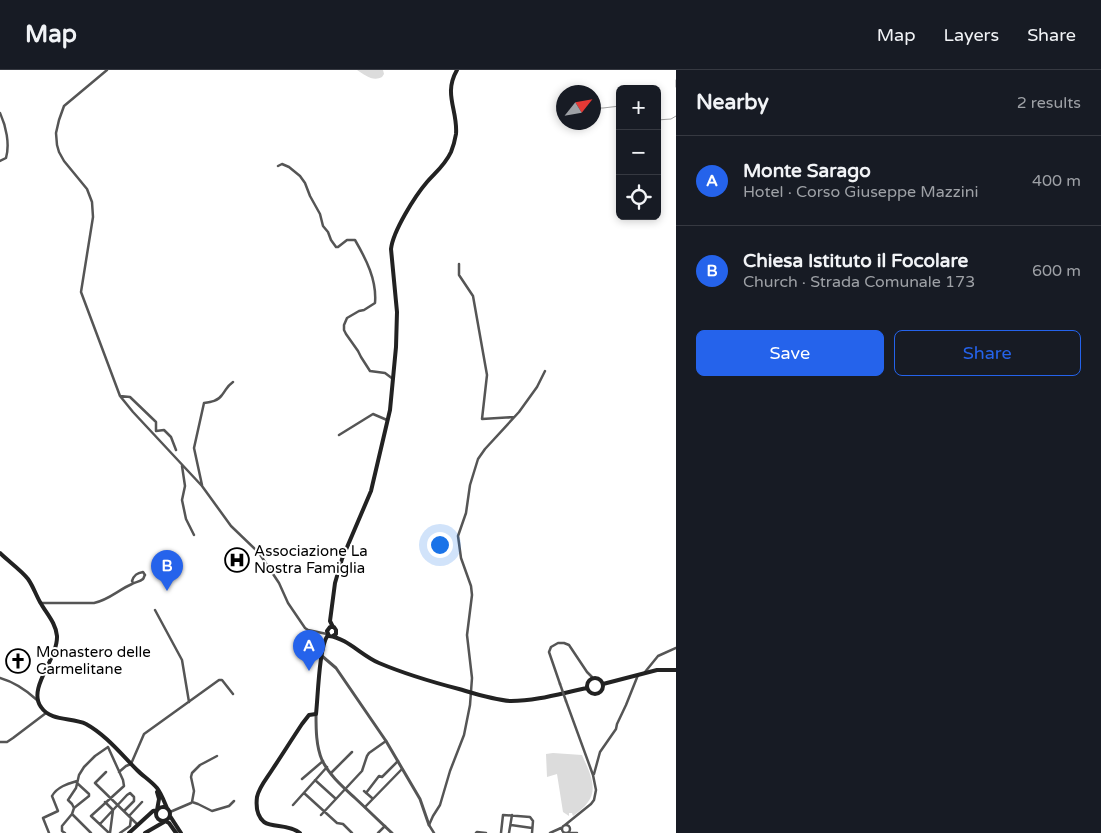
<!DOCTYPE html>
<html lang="en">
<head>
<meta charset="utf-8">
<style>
	body { margin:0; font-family:"Varela Round",sans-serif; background:#242831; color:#f1f3f6 }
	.controls { position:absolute; right:15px; top:15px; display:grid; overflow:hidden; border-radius:8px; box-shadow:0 2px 8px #0003 }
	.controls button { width:45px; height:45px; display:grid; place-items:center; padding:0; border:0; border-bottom:1px solid #363941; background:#171b24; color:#f1f3f6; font:25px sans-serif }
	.compass { position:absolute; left:556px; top:15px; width:45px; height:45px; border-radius:50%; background:#171b24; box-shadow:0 2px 8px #0003; rotate:59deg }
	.you { position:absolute; left:439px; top:474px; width:18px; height:18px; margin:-12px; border:4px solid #fff; border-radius:50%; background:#1a73e8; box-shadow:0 0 0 8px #1a73e833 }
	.badge { display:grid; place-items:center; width:32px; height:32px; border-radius:50%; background:#2563eb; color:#fff; font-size:16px; font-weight:700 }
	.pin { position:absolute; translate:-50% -41px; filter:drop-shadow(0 1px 2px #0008) }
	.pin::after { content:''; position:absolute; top:26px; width:18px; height:15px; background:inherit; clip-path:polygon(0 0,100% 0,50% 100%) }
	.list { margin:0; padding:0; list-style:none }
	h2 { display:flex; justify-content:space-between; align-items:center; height:65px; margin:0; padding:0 20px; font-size:21px }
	h2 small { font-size:16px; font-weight:400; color:#9ea1a6 }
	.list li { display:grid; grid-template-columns:32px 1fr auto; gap:15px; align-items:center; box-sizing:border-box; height:90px; padding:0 20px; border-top:1px solid #363941 }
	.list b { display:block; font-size:19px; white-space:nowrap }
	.list p { margin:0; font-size:16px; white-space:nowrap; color:#9ea1a6 }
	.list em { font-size:16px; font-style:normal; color:#9ea1a6 }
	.actions { display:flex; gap:10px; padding:15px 20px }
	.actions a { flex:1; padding:11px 0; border:1px solid #2563eb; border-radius:8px; text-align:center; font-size:18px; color:#2563eb }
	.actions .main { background:#2563eb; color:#fff }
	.icon { flex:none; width:28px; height:28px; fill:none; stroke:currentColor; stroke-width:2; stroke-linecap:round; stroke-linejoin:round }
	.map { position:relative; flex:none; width:676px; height:763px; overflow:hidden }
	header { display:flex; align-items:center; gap:30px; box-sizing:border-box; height:70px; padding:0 25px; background:#171b24; border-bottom:1px solid #363941 }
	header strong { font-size:24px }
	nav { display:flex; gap:28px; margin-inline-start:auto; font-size:18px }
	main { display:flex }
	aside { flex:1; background:#171b24 }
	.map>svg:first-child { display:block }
	.green { fill:#dcdcdc }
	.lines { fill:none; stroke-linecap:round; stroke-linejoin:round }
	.stream { stroke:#a3a3a3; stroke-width:1 }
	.minor { stroke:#555; stroke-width:2.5 }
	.tertiary { stroke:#555; stroke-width:3 }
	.secondary { stroke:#222; stroke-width:4 }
	.minor-bridge { stroke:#555; stroke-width:2.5 }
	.labels { text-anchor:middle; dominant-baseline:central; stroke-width:4; stroke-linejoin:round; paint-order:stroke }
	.poi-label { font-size:15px; fill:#000; stroke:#fff; text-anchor:start }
</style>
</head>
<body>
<header>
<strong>Map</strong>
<nav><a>Map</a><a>Layers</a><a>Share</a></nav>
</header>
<main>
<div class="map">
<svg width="676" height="763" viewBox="0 0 676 763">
	<rect width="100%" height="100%" fill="#fff"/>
	<path class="green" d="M357 0H383L384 4 382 7C373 12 365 5 357 0Z
		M553 683 582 685C588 699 599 718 588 732 584 738 578 742 573 746L572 743H569V746L563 742 557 704 547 707 546 684Z"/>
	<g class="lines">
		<path class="stream" d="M676 10V17
			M598 38H603L620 36
			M657 50 671 49 676 46"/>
		<path class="minor" d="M107 0 64 36 59 50 56 63 57 75 59 82 64 91 87 119 92 132 93 147 81 222 120 326 133 342 202 416 231 456 259 483 279 513 288 533 305 558 308 560 327 564
			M0 43C6 56 10 74 6 88L0 91
			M278 96 282 94 289 97 300 106 305 113 310 126 320 144 323 156 328 162 331 170 336 177H338L347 170H355C366 189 377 210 375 233L364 240 359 241 347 248 344 255V260L346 264 358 281 361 287 370 301 385 303 393 309
			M459 194V205L473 226 487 305 482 349 514 347
			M120 326 130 327 156 352V361L164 360 171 367 176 380
			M339 365 373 344 387 350
			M182 396 185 416 182 430 186 449 194 465
			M202 415 194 378 204 333C211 332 218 331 222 325 227 319 226 317 233 312
			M40 533H94C109 530 118 520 132 514 135 512 140 512 143 509 144 508 144 506 145 505L143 502C137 503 134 505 132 511L133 513
			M155 540 182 590 189 632
			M645 602 658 586 676 578
			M0 608C14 612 26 620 37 630
			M560 614 549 582 551 577 558 573H564L569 575 587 602 593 608
			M0 672H7L13 668 46 643
			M108 677 123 710 124 716 91 746 109 763
			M106 702 95 713 138 755
			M119 702 126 696 131 694 144 664 219 610H222L233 624
			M331 703 352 682
			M594 704 600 682 616 659 617 654 626 635 638 605
			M302 709 323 691
			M315 710 336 729
			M364 721 372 728
			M304 723 337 753 343 754 352 763
			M366 723 379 706 382 707 398 691
			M105 732 113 740 110 763
			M192 732 194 721 191 707 192 703 200 695 217 686
			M192 732 198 734 212 741 229 736 234 731
			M293 735 327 697
			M365 737 402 699
			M74 738 72 734 68 730 76 718 79 705 84 697 95 686 108 677
			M74 738 89 726V724L77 713
			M170 742 191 733
			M72 744 91 763
			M321 745 362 701 367 686 369 683 386 671
			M129 746 142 732
			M100 754 127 725 130 723 134 727V731L124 741
			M562 759a4 4 0 1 1 8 0a4 4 0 1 1-8 0Z
			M511 755 532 758
			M565 755 591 734 594 730 596 720 593 705 566 631
			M49 763 43 748 58 741 52 726C57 717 67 714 77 711
			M65 763 62 761V756L72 744 74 738
			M120 763 130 756 131 748
			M378 763 385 756
			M434 763 429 755 433 746 440 735 450 701 464 665 470 635 472 608 467 565 472 525 471 516 461 488 458 466 466 443 470 415 478 389 485 379 519 342 537 317 545 301
			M476 763 477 762 486 763
			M501 763 503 745 530 747 533 751 532 763
			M509 763 512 745
			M550 763 561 758
			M569 763H577"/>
		<path class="tertiary" d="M322 586 336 598 386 671 420 729 429 755
			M316 644C316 659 316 676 322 690 329 705 343 717 355 728 368 740 380 752 392 763"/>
		<path class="secondary" d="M0 483C8 491 21 500 28 509 33 516 36 525 40 532 46 543 56 553 57 566 58 589 27 618 41 637 51 652 72 647 86 654 106 665 121 684 137 700 143 706 151 711 157 718 161 723 164 731 167 738
			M333 557 330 551 335 513 342 489 371 421 390 340 396 277 397 242 391 179C393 161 415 126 427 112 436 102 445 95 451 82 453 77 455 70 456 64 458 40 443 24 457 0
			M333 566 336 564V560L334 557H330L327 561 329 566C347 568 362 586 379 593 405 604 432 612 459 619 476 624 494 630 511 631 537 631 562 623 587 618
			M587 616a8 8 0 1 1 16 0a8 8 0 1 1-16 0Z
			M603 614 657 600H676
			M156 744a7 7 0 1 1 14 0a7 7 0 1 1-14 0Z
			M170 746 181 763
			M165 751 169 753 176 763
			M129 763 153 741 157 740 159 729 157 722
			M145 763 164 752
			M300 763C288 754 273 758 264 752 257 746 256 735 257 727 259 717 267 708 272 700 282 685 292 669 302 654L309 645 316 644C318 627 319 576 328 565"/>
		<path class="minor-bridge" d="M560 614 566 631"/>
	</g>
	<defs>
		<g id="hospital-ring" transform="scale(1.25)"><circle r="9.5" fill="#fff" stroke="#000" stroke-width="1.5"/><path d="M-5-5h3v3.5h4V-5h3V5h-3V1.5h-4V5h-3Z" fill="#000"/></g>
		<g id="church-ring" transform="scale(1.25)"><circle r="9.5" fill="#fff" stroke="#000" stroke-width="1.5"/><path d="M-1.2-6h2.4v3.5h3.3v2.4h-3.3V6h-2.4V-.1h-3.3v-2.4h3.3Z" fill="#000"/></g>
	</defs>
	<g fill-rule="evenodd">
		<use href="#hospital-ring" x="237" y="490"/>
		<use href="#church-ring" x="18" y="591"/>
	</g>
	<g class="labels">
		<g class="poi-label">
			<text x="254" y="481">Associazione La<tspan x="254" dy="17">Nostra Famiglia</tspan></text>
			<text x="36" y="582">Monastero delle<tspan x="36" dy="17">Carmelitane</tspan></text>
		</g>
	</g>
</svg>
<div class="controls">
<button>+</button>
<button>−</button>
<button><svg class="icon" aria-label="locate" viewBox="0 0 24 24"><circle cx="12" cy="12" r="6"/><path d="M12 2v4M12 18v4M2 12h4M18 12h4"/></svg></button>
</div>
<svg class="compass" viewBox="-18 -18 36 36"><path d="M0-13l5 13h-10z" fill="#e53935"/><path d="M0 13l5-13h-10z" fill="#9ea1a6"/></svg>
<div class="you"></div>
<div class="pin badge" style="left:309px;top:601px">A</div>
<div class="pin badge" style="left:167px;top:521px">B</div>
</div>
<aside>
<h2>Nearby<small>2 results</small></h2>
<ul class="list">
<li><span class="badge">A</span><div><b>Monte Sarago</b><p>Hotel · Corso Giuseppe Mazzini</p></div><em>400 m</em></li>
<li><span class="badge">B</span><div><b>Chiesa Istituto il Focolare</b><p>Church · Strada Comunale 173</p></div><em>600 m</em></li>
</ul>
<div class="actions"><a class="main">Save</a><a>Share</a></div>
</aside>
</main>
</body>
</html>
